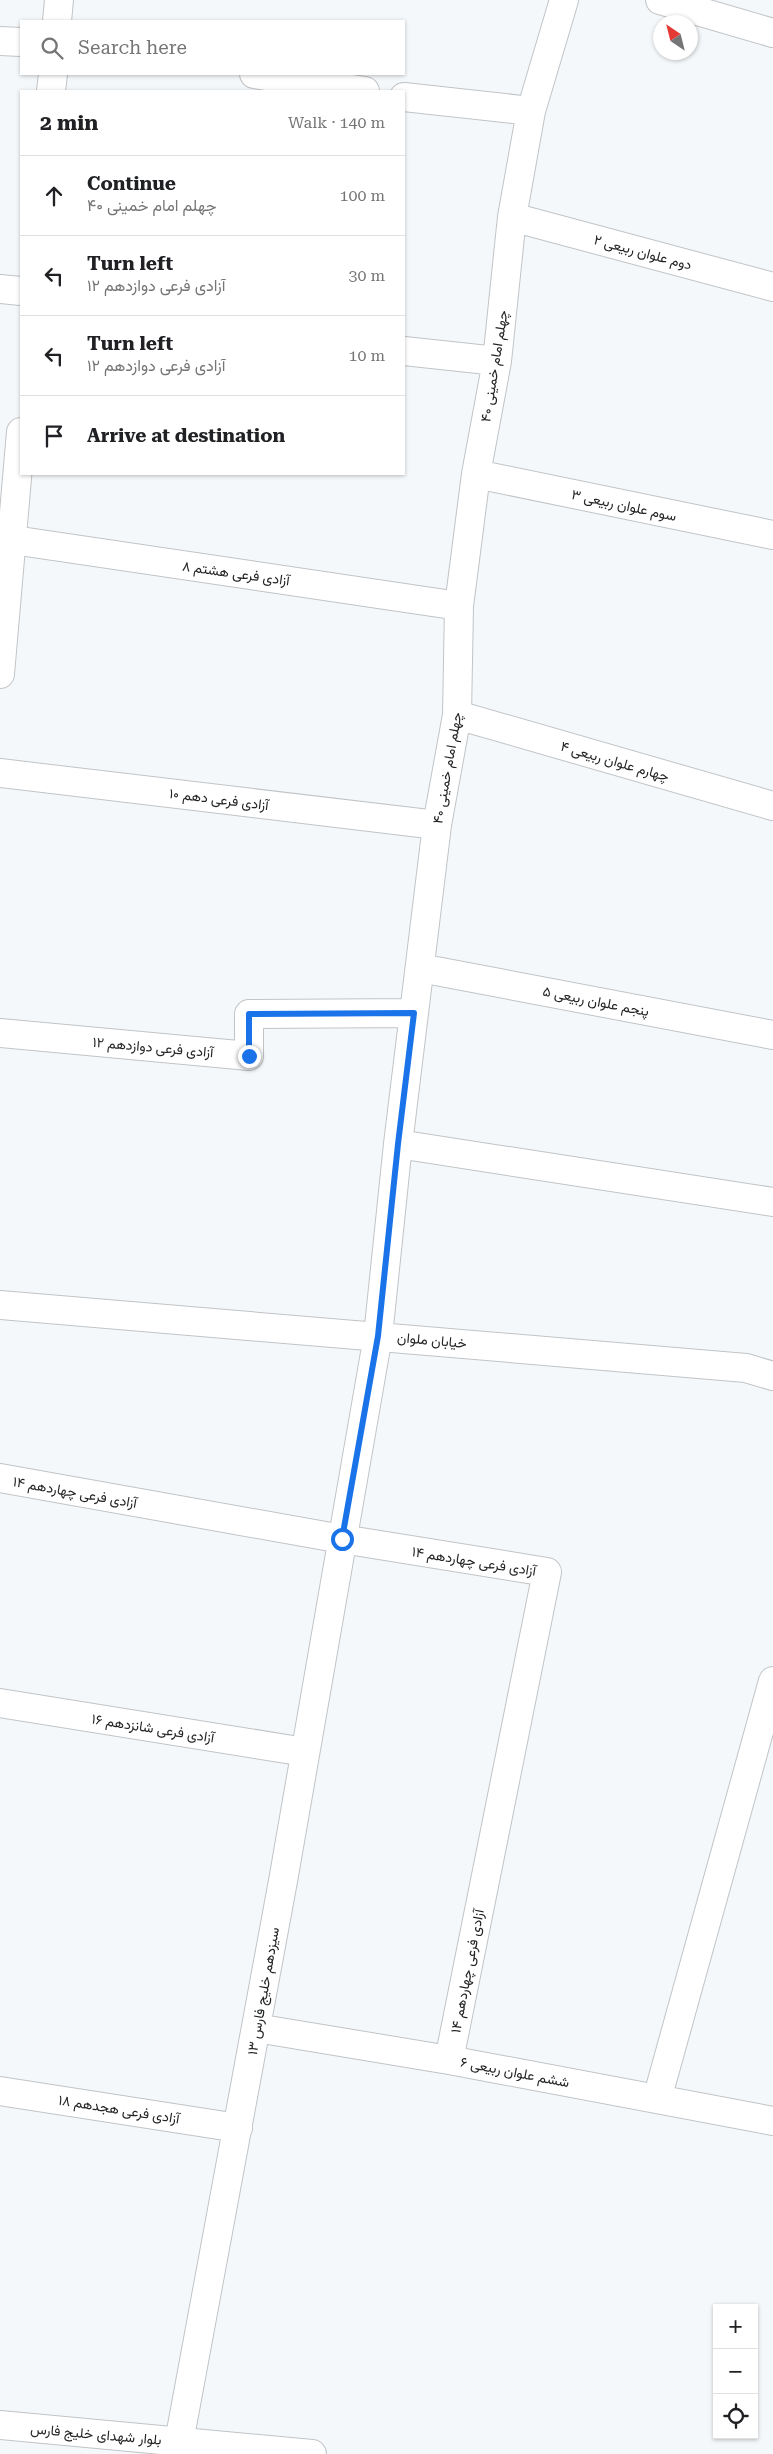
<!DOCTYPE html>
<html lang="en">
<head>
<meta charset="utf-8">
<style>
	body { margin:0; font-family:"Roboto Serif",Vazirmatn,serif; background:#f2f2f2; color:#202124 }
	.controls { position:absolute; right:15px; bottom:15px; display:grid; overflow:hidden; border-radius:0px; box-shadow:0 1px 4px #0004 }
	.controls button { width:45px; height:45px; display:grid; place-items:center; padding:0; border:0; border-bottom:1px solid #e0e0e0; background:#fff; color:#202124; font:25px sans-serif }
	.compass { position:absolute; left:653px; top:15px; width:45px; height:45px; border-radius:50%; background:#fff; box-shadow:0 1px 4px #0004; rotate:325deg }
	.stop { position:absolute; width:15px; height:15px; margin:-11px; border:4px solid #1a73e8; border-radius:50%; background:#fff }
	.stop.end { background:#1a73e8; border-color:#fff; box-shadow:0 1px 5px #0008 }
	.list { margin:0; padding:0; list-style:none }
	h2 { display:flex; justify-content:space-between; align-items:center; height:65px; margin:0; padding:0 20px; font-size:21px }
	h2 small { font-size:16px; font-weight:400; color:#757577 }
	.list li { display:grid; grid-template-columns:32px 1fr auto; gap:15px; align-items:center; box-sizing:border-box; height:80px; padding:0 20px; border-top:1px solid #e0e0e0 }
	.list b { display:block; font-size:19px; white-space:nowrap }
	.list p { margin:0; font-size:16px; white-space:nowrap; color:#757577 }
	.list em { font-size:16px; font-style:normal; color:#757577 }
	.icon { flex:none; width:28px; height:28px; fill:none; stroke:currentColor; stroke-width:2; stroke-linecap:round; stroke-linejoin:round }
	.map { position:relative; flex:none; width:773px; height:2454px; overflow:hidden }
	.search { position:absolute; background:#fff; box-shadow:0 1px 4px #0004; left:20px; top:20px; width:385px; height:55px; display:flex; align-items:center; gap:12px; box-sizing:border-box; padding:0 18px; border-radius:0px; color:#757577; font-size:19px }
	.panel { position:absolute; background:#fff; box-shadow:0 1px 4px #0004; left:20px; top:90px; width:385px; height:385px; border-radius:0px }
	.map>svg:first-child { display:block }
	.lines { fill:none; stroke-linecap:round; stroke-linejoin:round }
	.street-casing { stroke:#c1c4c7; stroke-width:30 }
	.secondary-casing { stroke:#c1c4c7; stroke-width:30 }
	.street { stroke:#fff; stroke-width:28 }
	.secondary { stroke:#fff; stroke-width:28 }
	.route { stroke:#1a73e8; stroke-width:6 }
	.labels { text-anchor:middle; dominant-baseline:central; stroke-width:5; stroke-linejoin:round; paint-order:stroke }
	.street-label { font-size:14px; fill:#232425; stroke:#fff }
</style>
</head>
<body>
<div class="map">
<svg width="773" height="2454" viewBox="0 0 773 2454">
	<rect width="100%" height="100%" fill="#f5f8fa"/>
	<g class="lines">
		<g class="street-casing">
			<path id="street" d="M660 0 773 33
				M0 41 21 42
				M254 74 365 91
				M404 97 531 111
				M512 217 773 287
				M0 289 21 291
				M404 351 497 361
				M476 474 773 535
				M0 538 459 606
				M457 715 773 806
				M0 773 437 825
				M420 968 773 1035
				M0 1033 249 1056V1014L414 1013
				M398 1144 773 1202
				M0 1305 746 1368 773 1376
				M0 1478 342 1539 547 1572 449 2060
				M0 1703 305 1752
				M256 2028 449 2060 773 2121
				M0 2091 238 2128
				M657 2099 773 1681
				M179 2442 283 1881 378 1336 398 1144 437 825 457 715 459 606 476 474 497 361 512 217 531 111 564 0"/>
		</g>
		<g class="secondary-casing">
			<path id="secondary" d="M57 21 59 0
				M51 91 53 74
				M0 674 21 432
				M0 2425 312 2454"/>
		</g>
		<use href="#street" class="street"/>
		<use href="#secondary" class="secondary"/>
	</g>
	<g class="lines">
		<path class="route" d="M249 1056V1014L414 1013 398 1144 378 1336 342 1539"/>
	</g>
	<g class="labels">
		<g class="street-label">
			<text transform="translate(643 252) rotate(15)">دوم علوان ربیعی ۲</text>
			<text transform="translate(494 366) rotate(-81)">چهلم امام خمینی ۴۰</text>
			<text transform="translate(624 505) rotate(12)">سوم علوان ربیعی ۳</text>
			<text transform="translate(236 573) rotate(8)">آزادی فرعی هشتم ۸</text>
			<text transform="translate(615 761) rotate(16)">چهارم علوان ربیعی ۴</text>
			<text transform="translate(447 768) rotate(-80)">چهلم امام خمینی ۴۰</text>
			<text transform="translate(219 799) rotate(7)">آزادی فرعی دهم ۱۰</text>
			<text transform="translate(596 1001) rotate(11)">پنجم علوان ربیعی ۵</text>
			<text transform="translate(153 1047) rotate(5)">آزادی فرعی دوازدهم ۱۲</text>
			<text transform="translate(432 1340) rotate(5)">خیابان ملوان</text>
			<text transform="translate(75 1492) rotate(10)">آزادی فرعی چهاردهم ۱۴</text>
			<text transform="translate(474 1561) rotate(9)">آزادی فرعی چهاردهم ۱۴</text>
			<text transform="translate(153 1728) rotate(9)">آزادی فرعی شانزدهم ۱۶</text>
			<text transform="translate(467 1971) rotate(-79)">آزادی فرعی چهاردهم ۱۴</text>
			<text transform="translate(263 1991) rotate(-80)">سیزدهم خلیج فارس ۱۳</text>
			<text transform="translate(515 2072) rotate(11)">ششم علوان ربیعی ۶</text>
			<text transform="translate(119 2109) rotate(9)">آزادی فرعی هجدهم ۱۸</text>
			<text transform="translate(96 2434) rotate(5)">بلوار شهدای خلیج فارس</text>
		</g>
	</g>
</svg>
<div class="controls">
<button>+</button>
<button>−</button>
<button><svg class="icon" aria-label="locate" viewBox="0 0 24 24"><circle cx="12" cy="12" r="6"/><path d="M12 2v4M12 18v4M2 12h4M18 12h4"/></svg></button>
</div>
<svg class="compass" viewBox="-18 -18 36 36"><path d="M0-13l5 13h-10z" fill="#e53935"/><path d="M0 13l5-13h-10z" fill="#757577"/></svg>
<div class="stop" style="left:342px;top:1539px"></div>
<div class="stop end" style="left:249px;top:1056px"></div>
<div class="search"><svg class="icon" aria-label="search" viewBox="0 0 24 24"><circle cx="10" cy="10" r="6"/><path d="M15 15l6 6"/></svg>Search here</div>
<section class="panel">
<h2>2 min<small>Walk · 140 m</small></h2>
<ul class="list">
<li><svg class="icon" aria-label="ahead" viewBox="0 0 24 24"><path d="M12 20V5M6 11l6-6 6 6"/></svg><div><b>Continue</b><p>چهلم امام خمینی ۴۰</p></div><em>100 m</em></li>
<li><svg class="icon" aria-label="left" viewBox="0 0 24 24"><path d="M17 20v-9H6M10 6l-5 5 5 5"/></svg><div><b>Turn left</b><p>آزادی فرعی دوازدهم ۱۲</p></div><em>30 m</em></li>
<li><svg class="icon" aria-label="left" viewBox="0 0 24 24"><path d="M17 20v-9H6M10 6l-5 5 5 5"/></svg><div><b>Turn left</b><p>آزادی فرعی دوازدهم ۱۲</p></div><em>10 m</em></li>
<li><svg class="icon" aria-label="arrive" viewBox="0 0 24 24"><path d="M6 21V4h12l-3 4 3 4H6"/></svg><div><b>Arrive at destination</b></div></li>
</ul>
</section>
</div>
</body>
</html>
